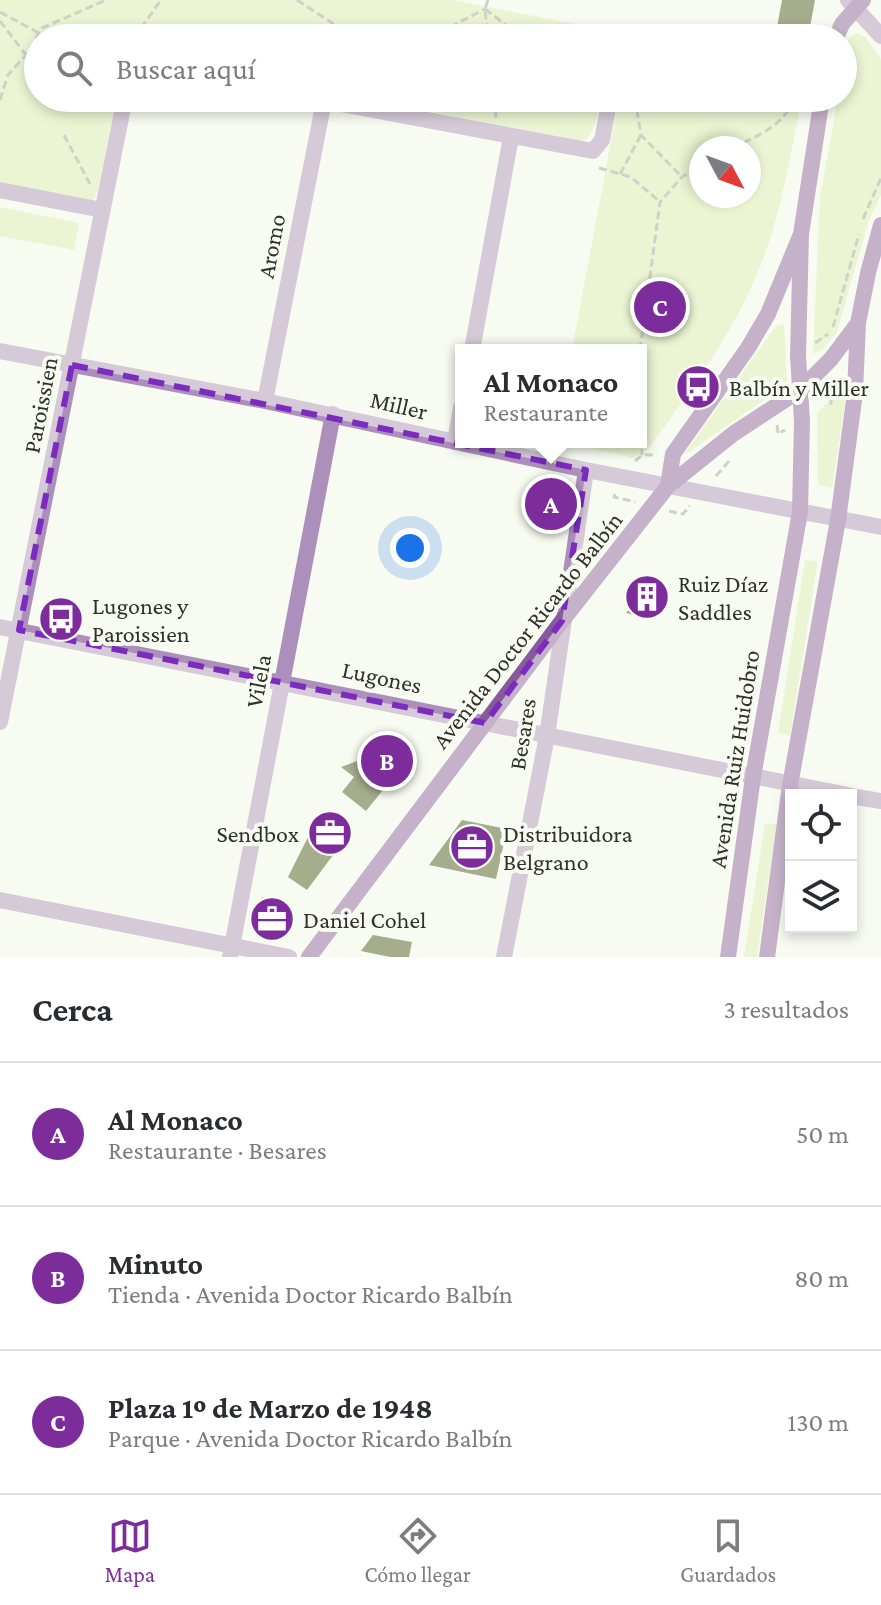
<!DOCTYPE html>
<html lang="es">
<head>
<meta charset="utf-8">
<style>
	body { margin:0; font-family:"Crimson Pro",serif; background:#f7f7f7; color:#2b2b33 }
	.controls { position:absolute; right:24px; bottom:24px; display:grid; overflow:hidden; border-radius:0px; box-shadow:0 4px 12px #0003 }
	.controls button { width:72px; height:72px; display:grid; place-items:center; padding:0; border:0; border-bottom:2px solid #e1e1e2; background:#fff; color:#2b2b33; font:40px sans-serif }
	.compass { position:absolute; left:689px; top:136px; width:72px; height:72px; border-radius:50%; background:#fff; box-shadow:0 4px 12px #0003; rotate:131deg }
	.you { position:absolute; left:410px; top:548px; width:28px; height:28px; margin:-20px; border:6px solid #fff; border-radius:50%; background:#1a73e8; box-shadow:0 0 0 12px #1a73e833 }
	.badge { display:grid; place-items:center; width:52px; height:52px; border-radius:50%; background:#7d2c9c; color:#fff; font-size:26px; font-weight:700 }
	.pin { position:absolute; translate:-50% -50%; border:4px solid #fff; box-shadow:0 2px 8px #0006 }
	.popup { position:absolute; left:455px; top:344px; width:192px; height:104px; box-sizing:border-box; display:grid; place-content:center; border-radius:0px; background:#fff; filter:drop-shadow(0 2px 6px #0005); font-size:26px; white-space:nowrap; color:#7c7c81 }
	.popup b { font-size:30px; color:#2b2b33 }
	.popup::after { content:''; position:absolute; left:50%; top:100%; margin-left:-16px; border:16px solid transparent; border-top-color:#fff }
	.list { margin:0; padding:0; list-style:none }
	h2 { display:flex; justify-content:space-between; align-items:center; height:104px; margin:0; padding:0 32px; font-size:34px }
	h2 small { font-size:26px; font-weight:400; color:#7c7c81 }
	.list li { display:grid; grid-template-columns:52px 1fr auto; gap:24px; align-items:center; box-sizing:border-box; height:144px; padding:0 32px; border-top:2px solid #e1e1e2 }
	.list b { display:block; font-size:30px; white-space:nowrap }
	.list p { margin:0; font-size:26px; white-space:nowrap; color:#7c7c81 }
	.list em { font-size:26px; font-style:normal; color:#7c7c81 }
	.icon { flex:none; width:44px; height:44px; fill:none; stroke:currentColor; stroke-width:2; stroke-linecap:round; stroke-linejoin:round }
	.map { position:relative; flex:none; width:881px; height:957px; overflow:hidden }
	.search { position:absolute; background:#fff; box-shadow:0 4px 12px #0003; left:24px; right:24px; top:24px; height:88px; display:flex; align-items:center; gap:20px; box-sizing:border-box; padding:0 28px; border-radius:44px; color:#7c7c81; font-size:30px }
	.sheet { height:536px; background:#fff }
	nav { display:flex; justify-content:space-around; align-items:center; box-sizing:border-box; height:112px; border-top:2px solid #e1e1e2; background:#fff; font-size:22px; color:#7c7c81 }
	nav a { display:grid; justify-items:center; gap:4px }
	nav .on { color:#7d2c9c }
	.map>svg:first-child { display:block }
	.green { fill:#dcedb0; fill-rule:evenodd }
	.building { fill:#424f15 }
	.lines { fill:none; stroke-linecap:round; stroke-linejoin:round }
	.path { stroke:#9d9f98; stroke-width:3; stroke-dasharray:8 4; stroke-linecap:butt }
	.minor { stroke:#ad8fbb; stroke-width:16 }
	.tertiary { stroke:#ad8fbb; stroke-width:16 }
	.secondary { stroke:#885a9b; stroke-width:16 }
	.marked { fill:none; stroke:#7b2cbf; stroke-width:6; stroke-dasharray:16 10; stroke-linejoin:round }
	.labels { text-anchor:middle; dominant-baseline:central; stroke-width:8; stroke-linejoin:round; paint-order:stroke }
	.street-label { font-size:24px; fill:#30312d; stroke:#f8fbf1 }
	.poi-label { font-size:24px; fill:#30312d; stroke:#f8fbf1; text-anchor:start }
</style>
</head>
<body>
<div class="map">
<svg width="881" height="957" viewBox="0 0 881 957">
	<rect width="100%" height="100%" fill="#f8fbf1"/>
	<path class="green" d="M0 0H451L613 31 612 38H38V98H117L98 191 93 200 87 201 0 182Z
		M857 33 865 37 881 59V195L869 220 837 332 824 348 813 354 820 197 838 98H843V70L849 39Z
		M358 98H600C597 112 597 135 582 141Z
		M619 98C660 98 769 88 799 113 788 166 780 219 759 269 733 335 690 391 649 448L633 458 566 442H641V350H572ZM701 148H749V196H701Z
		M0 207 79 223 74 250 0 236Z
		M784 324 787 384 683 456 776 326Z
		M841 388 847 391 832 488 818 485 817 413Z
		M805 560 818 561 790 736 778 733Z
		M765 823 777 824 757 957H744Z"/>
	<path class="building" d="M782 0H815L808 38H775Z
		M545 481 558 484 564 491 558 519 538 516Z
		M652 578 658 580 651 619 626 613Z
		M376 743 403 764 393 775 372 758Z
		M357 761 387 785 366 811 342 792 354 777 341 767Z
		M320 813 348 835 307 890 288 877Z
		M462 820 507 829 496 879 429 865Z
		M262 897 289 911 273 934 259 926Z
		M373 935 412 942 409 957H390L361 951Z"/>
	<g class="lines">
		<path class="path" d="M297 0 355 38
			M488 0 485 9 488 38
			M485 9 523 38
			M0 12 48 38
			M0 21 26 55 38 80
			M134 38 161 0
			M429 38 485 9
			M46 98 47 99
			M495 98 496 118
			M635 98 641 135 682 177
			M0 100 8 75 26 55 42 28 106 0
			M64 135 90 184
			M733 148C756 136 787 125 793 98
			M599 168 631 177 660 202
			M620 174 641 135
			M863 219 881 178
			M833 327 859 234
			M815 343 828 334
			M640 350 660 202 682 177 701 166
			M641 401 642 455
			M831 405V382
			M777 425 778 434 785 430
			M635 461 642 455H657
			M716 476 729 461
			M615 494 614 497 635 502
			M669 511 683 514 690 506"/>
		<path class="minor" d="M309 98 593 151 602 140 610 98
			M0 190 102 210
			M472 350 511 137
			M0 351 265 401 586 470 881 527
			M265 401 324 101
			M455 442 461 408
			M0 627 848 795
			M0 722 125 98
			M851 796 881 801
			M0 900 289 957
			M230 957 333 414
			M504 957 547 736 586 470"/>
		<path class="tertiary" d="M848 0 881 36"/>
		<path class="secondary" d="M836 38 842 24 863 0
			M668 486 673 454 748 348 768 314 801 234 822 98
			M309 957 562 621 668 486 733 434 800 390 831 359 858 323
			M728 957 753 777 800 512 802 421 798 356 801 234
			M767 957 790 785 838 520 855 393 858 323 868 273 881 225"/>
	</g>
	<path d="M0 0H881V957H0ZM72 365 586 470 562 621 485 723 19 630Z" fill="#f8fbf1" fill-opacity=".55" fill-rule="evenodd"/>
	<path class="marked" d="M72 365 586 470 562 621 485 723 19 630Z"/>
	<defs>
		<g id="bus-disc" transform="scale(2.3)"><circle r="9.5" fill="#7d2c9c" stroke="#f8fbf1"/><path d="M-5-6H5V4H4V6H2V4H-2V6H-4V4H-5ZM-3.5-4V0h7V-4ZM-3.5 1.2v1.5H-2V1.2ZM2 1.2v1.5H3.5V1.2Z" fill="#fff"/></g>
		<g id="building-disc" transform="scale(2.3)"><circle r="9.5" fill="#7d2c9c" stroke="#f8fbf1"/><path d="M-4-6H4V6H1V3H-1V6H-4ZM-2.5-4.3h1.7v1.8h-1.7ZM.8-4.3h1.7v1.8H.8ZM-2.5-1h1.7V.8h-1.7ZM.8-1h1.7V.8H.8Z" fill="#fff"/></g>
		<g id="office-disc" transform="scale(2.3)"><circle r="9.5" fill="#7d2c9c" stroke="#f8fbf1"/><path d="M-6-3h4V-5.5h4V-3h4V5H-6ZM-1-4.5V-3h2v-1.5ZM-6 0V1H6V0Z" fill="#fff"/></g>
	</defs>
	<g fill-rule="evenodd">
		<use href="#bus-disc" x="698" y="387"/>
		<use href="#building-disc" x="647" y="597"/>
		<use href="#bus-disc" x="61" y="619"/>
		<use href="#office-disc" x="330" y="833"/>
		<use href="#office-disc" x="472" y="847"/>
		<use href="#office-disc" x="272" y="919"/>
	</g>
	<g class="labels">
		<g class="street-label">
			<text transform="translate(271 246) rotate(-79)">Aromo</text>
			<text transform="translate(40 405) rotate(-79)">Paroissien</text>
			<text transform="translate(399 405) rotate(13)">Miller</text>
			<text transform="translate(527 630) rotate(-52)">Avenida Doctor Ricardo Balbín</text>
			<text transform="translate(382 677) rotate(12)">Lugones</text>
			<text transform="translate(258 681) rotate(-79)">Vilela</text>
			<text transform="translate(522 734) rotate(-81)">Besares</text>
			<text transform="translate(734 759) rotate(-81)">Avenida Ruiz Huidobro</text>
		</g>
		<g class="poi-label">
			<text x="729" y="387">Balbín y Miller</text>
			<text x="678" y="583">Ruiz Díaz<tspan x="678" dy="28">Saddles</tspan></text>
			<text x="92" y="605">Lugones y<tspan x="92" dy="28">Paroissien</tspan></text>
			<text x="299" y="833" text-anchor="end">Sendbox</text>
			<text x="503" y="833">Distribuidora<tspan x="503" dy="28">Belgrano</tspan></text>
			<text x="303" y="919">Daniel Cohel</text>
		</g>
	</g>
</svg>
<div class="controls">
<button><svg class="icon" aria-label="locate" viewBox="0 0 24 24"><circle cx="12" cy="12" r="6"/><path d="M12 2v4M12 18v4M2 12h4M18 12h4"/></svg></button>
<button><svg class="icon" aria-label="layers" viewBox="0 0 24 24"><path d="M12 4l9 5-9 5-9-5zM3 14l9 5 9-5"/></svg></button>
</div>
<svg class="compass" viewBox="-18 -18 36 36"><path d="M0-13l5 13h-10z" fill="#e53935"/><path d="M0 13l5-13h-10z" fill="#7c7c81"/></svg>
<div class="you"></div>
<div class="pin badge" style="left:551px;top:504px">A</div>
<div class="popup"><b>Al Monaco</b>Restaurante</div>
<div class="pin badge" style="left:387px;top:761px">B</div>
<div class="pin badge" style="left:660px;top:307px">C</div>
<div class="search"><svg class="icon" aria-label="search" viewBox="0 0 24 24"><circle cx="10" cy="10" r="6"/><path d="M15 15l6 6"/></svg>Buscar aquí</div>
</div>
<section class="sheet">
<h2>Cerca<small>3 resultados</small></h2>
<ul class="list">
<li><span class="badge">A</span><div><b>Al Monaco</b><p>Restaurante · Besares</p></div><em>50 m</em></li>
<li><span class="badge">B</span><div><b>Minuto</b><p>Tienda · Avenida Doctor Ricardo Balbín</p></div><em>80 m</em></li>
<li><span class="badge">C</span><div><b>Plaza 1º de Marzo de 1948</b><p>Parque · Avenida Doctor Ricardo Balbín</p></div><em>130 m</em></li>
</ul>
</section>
<nav>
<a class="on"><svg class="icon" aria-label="map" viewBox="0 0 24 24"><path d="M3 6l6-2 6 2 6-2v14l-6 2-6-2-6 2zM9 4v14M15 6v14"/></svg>Mapa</a>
<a><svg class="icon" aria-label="directions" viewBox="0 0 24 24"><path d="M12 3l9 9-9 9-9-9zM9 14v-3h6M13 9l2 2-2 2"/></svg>Cómo llegar</a>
<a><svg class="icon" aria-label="saved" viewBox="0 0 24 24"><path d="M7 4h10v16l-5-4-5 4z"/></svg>Guardados</a>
</nav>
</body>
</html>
